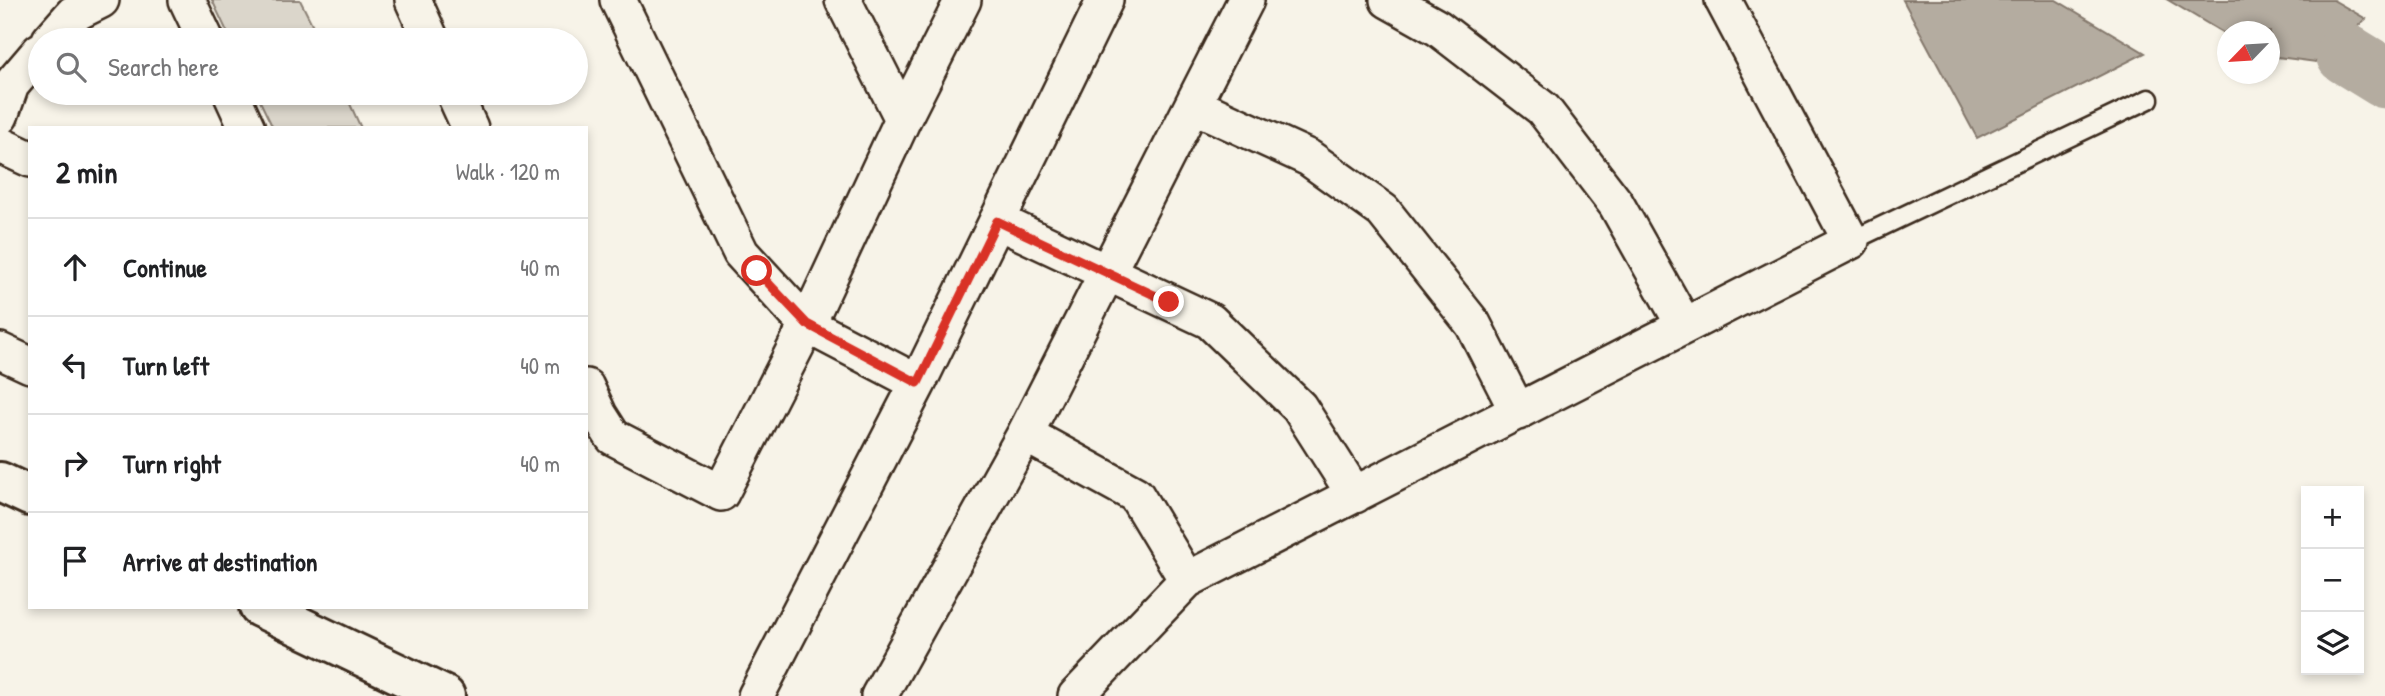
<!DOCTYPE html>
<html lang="en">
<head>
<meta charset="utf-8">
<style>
	body { margin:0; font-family:"Patrick Hand",sans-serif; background:#f6f6f6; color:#202124 }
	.controls { position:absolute; right:21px; bottom:21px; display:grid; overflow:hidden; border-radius:0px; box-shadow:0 4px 10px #0003 }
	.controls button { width:63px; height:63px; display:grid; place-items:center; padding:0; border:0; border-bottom:2px solid #e0e0e0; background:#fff; color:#202124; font:35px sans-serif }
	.compass { position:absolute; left:2217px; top:21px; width:63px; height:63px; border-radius:50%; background:#fff; box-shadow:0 4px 10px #0003; rotate:245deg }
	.stop { position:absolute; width:21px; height:21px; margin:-16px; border:5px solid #d93025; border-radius:50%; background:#fff }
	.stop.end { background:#d93025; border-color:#fff; box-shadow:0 2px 7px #0008 }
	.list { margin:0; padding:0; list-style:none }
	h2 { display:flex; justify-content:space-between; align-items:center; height:91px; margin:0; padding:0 28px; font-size:30px }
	h2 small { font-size:23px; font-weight:400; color:#757577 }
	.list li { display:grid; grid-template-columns:46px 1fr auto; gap:21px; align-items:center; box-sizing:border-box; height:98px; padding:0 28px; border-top:2px solid #e0e0e0 }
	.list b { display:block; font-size:26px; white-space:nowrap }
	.list em { font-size:23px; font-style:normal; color:#757577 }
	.icon { flex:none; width:38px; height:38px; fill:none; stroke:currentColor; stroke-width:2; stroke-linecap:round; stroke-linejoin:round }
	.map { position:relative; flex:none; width:2385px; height:696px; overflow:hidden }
	.search { position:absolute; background:#fff; box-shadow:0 4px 10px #0003; left:28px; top:28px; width:560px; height:77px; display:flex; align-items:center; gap:18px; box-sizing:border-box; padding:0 24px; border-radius:38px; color:#757577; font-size:26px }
	.panel { position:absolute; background:#fff; box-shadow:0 4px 10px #0003; left:28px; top:126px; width:560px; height:483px; border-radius:0px }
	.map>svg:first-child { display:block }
	.green { fill:#dbd6cb; stroke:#8b8074; stroke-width:2 }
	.water { fill:#b4aca0; stroke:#84786c; stroke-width:2 }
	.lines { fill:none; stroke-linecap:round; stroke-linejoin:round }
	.river { stroke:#b4aca0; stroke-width:61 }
	.lane-casing { stroke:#3b2a1e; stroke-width:23 }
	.street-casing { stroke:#3b2a1e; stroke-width:40 }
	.highway-casing { stroke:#3b2a1e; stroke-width:44 }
	.lane { stroke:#f7f3e8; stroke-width:18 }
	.street { stroke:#f7f3e8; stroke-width:35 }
	.highway { stroke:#f7f3e8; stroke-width:38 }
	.route { stroke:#d93025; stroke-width:9 }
</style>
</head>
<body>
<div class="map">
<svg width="2385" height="696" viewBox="0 0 2385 696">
	<rect width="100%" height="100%" fill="#f7f3e8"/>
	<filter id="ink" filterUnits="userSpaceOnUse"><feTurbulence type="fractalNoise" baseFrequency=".0143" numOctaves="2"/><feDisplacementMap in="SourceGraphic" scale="14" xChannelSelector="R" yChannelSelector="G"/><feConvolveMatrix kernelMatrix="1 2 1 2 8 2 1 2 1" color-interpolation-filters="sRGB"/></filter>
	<g filter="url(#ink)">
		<path class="green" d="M212 0H300L320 40H231Z
			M256 93H345L361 128H273Z"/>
		<path class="water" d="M1903 0H2056L2145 53 1977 138Z
			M2168 0H2333L2366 19 2316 62 2270 56V32H2228L2227 35Z"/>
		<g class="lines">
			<path class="river" d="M2346 54 2385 78"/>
			<g class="lane-casing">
				<path id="lane" d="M1851 241 2149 99"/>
			</g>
			<g class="street-casing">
				<path id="street" d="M187 0 206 40
					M413 0 431 40
					M618 0 741 253 807 325 918 383
					M843 0 903 119
					M1388 0 1438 28 1543 109 1616 204 1684 325
					M50 40 73 14 101 0
					M231 93 247 128
					M454 93 470 128
					M1193 105 1309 158 1383 211 1473 324 1518 412
					M0 116 11 85 40 51
					M0 145 30 159
					M997 221 1210 321 1299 407 1355 495
					M0 351 30 365
					M586 387 599 415 613 437 721 493 807 325 903 119 963 0
					M1025 434 1136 495 1187 580
					M756 696 918 383 1105 0
					M879 696 1025 434 1246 0
					M1076 696 1187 580 1851 241 1723 0"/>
			</g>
			<g class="highway-casing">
				<path id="highway" d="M0 482 30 496
					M259 607 445 696"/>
			</g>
			<use href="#lane" class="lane"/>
			<use href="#street" class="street"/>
			<use href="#highway" class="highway"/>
		</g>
	</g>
	<g class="lines" filter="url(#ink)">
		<path class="route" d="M757 271 807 324 918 383 997 221 1169 302"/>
	</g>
</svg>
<div class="controls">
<button>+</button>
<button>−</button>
<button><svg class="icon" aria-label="layers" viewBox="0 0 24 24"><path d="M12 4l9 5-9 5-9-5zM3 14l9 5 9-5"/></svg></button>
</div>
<svg class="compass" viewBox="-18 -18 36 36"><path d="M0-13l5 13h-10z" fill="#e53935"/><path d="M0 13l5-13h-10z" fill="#757577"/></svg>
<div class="stop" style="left:757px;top:271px"></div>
<div class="stop end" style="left:1169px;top:302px"></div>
<div class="search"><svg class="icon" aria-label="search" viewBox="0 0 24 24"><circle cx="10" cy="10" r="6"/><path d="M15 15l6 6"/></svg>Search here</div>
<section class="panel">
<h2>2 min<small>Walk · 120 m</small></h2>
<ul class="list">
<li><svg class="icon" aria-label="ahead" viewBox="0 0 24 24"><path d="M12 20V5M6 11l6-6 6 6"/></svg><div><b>Continue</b></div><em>40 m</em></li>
<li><svg class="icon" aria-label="left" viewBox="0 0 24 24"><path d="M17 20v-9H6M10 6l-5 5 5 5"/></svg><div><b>Turn left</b></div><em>40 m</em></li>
<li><svg class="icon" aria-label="right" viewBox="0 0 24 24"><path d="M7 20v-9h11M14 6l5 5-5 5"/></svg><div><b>Turn right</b></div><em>40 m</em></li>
<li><svg class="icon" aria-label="arrive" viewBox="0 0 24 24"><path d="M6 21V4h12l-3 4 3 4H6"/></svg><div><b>Arrive at destination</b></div></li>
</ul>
</section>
</div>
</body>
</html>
